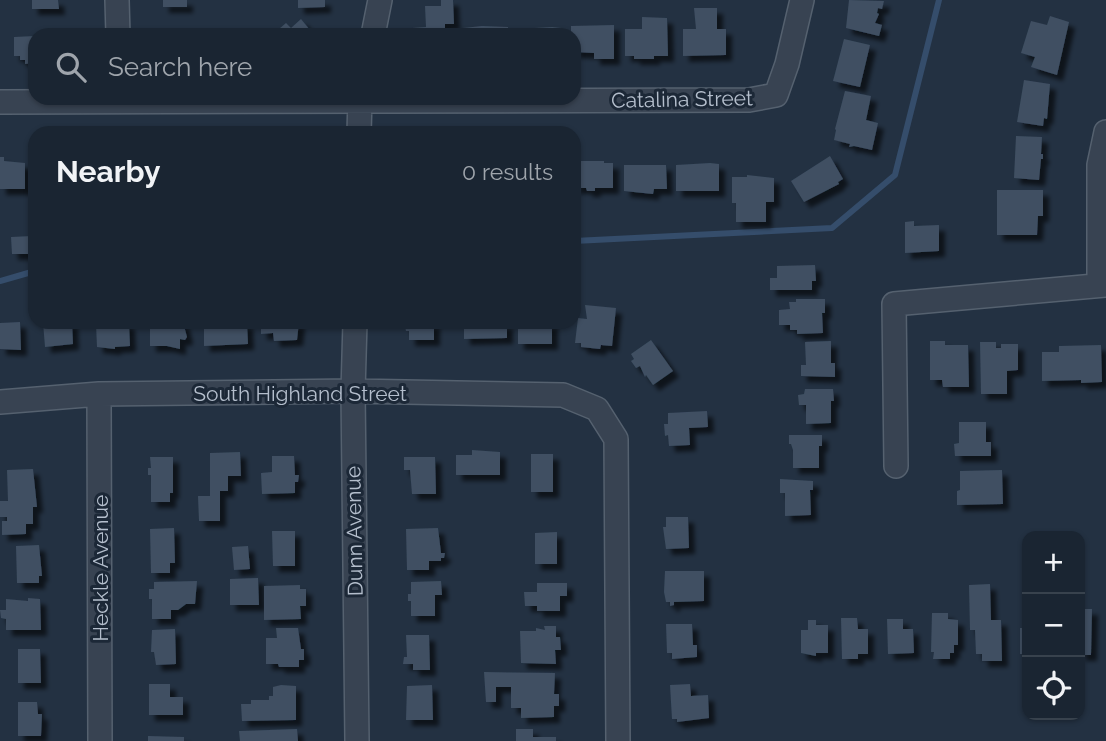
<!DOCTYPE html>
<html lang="en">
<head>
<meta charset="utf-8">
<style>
	body { margin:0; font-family:Raleway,sans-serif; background:#27313e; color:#f1f3f6 }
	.controls { position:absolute; right:21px; bottom:21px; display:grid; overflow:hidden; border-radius:14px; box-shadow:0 2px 5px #0004 }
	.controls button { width:63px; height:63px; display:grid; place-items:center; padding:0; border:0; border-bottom:2px solid #38424d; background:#1a2532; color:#f1f3f6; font:35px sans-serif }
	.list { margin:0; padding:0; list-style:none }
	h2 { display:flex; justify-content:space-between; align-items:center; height:91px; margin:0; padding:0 28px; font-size:30px }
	h2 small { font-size:23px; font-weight:400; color:#9fa5ac }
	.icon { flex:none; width:38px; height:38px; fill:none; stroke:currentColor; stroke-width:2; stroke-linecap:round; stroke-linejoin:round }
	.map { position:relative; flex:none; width:1106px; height:741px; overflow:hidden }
	.search { position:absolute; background:#1a2532; box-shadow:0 2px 5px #0004; left:28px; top:28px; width:553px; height:77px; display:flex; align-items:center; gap:18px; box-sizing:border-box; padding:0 24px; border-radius:21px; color:#9fa5ac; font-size:26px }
	.panel { position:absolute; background:#1a2532; box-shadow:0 2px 5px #0004; left:28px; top:126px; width:553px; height:203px; border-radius:21px }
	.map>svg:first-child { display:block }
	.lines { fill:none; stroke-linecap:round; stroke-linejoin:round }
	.stream { stroke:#354d6b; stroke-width:6 }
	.building { fill:#3f4f62; filter:url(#shadow) }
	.minor-casing { stroke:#55616f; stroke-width:26 }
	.minor { stroke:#384352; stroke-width:23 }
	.labels { text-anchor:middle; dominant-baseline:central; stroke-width:6; stroke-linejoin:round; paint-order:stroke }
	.street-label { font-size:21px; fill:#b4becc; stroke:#1c2837 }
</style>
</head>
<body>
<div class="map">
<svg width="1106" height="741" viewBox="0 0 1106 741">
	<defs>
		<filter id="shadow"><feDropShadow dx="6" dy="6" stdDeviation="2" flood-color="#0009"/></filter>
	</defs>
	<rect width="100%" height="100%" fill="#233142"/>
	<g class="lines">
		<path class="stream" d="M574 241 832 228 895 175 939 0
			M0 281 35 271"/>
	</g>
	<path class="building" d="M32 0H58L59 9H32Z
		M163 0H187V7H163Z
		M298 0H325V7L298 8Z
		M441 0H453L454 24H445V30H455V35H412V28L426 27 425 6H441Z
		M849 0 884 1 882 9 878 8 877 13 879 14 875 23 882 25 879 36 846 28Z
		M694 8H717V29H726V55L683 56V29H696Z
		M1050 16 1069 22 1057 75 1031 67 1035 57 1021 53 1031 21 1047 25Z
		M642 17 667 18 668 56H654V59H634V56H625V29H642Z
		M301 19 314 35H272L286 23 291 28Z
		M614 25V59H594V53L574 52V35H571V26Z
		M482 26 508 27V35H463V28Z
		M552 27 561 28V35H517V29Z
		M35 36V63L25 64V60H20V56H14V37Z
		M844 39 870 45 860 87 833 81Z
		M1024 80 1050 84 1047 119 1044 118 1043 126 1017 122Z
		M845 91 871 96 866 120 878 123 872 150 854 146 849 147 850 144 834 140 836 130 835 129Z
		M1016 136 1042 137 1041 154H1043V159H1041L1039 180 1014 178Z
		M830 156 843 179 838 182 839 184 804 202 791 181Z
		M0 157H4V161L25 163V189H0Z
		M574 161H604V163H613V188H595V191H587L586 188H574Z
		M710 163 719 164V191H676V165Z
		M624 165H666L667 189H654L653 194 624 191Z
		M747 175 774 178V202H766V222H736V203H732V177H747Z
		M997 190H1043V216H1038L1037 235H997Z
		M914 221V226L939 225V251L905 253V222Z
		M32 236 33 254H12L11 237Z
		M815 265 816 281H812V290H770V278H777V266Z
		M796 299H825V313H822L823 333 797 334V330H790V325H779V310L790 309 789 302H796Z
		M585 305 616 308 612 346 601 345 600 349 581 347V343H575L578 318 587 319Z
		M20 322 21 350 0 349V323Z
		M43 322H72L73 344 45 347Z
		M123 322 129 324 130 346 115 347V349L97 347 96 324Z
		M150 322H183L187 337 185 340 180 339V349L167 346H150Z
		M237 322 247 323 248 344 204 346V323Z
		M261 322H299L297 340 274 341 273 333 261 334Z
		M404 322H434V340H409V331H406Z
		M464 322 507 323V338L464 339Z
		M552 322V344H518V323Z
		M651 340 673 371 653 385 646 375 645 377 640 366 636 368 631 361 634 359 631 354Z
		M831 341V363H835V377L801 376V365H806L805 342Z
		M930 341H945V345H968L969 387H943L942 380H930Z
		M980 342H996V348H1001V344H1018V370L1007 371V394H981Z
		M1101 345 1102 382 1081 383V380L1042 381V352H1059V346Z
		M805 389H833L834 401H831V423L806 424V405H799L798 395 804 394Z
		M707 411 708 427 689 428 690 445 669 446 668 435 665 436 664 424H668V413Z
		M959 422H986V442H991V456H955L954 444 959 443Z
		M789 435H822V446H819V468H793V450L791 444H789Z
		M472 450 500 452V475H456V455H472Z
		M240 452 241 476H228V491H220V521H199L198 496H210V453Z
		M531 454H553V492H531Z
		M272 456H294L295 475H299L298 482H295V493L262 494 261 473 272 472Z
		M150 457H173V493H170V502H151V475H148V468H151Z
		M404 457H435L436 494H412L410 470H404Z
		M33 469 37 507H33V524H26V534L2 535V521H7V517H0V501H8L7 470Z
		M1002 470 1003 504 957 505V491L960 490V471Z
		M780 479 813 481V490H810L811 515 785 516V493H780Z
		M666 517H688L689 548 666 549 663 527H666Z
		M174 528 175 563H170V573H151L150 529Z
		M438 528 441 553H445L444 558H441V561H429V570H407L406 529Z
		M272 531H295V566H273Z
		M557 532V564H535V533Z
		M39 545 42 576H39V583H17L16 546Z
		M248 546 250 569 234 570 232 547Z
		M665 571H704V601L674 602V605L670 606V602H666L664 592Z
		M258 578 259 605H230V579Z
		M197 581 195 604H186L178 610H171V619H152V599H149V589H154V582Z
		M441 581 442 595H435V616H411V601H408V594H411V582Z
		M537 583H567V596H560V611H537V606H525L524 592H537Z
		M990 584 991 620H1001L1002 661H982V654H976L975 630H970L969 585Z
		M300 585V589H306V606H300L301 619 264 620V586Z
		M28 598 40 599 41 630H6V619L1 618 0 610H6V599L28 601Z
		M1080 609H1092L1091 655H1080Z
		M932 613H948V619L958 620V645H954V653H950V659H933L934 652H931Z
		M841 618H857L858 629H868V654H858V659H842Z
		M887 619H903V629H913L914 653 888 654Z
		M808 620H816V625H828V653H816V656L801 653V630H808Z
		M666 624H692L693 645H697V657L672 659V653H667Z
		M544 626H556V637H560L561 650H555L556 664 521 663 520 631H536V628L545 630Z
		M276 628H298L301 649H304V660H299V667H279L278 664H266V638H277Z
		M1020 628H1027V654H1020Z
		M175 629 176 664 156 665 154 652H151L152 630Z
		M406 635H429L430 670H413V664H403L404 657H407Z
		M18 649H40L41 683H18Z
		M484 672 555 673 554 694H559V706H554V717L521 718V708H511V687H496V702H486Z
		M149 684H170V697H183V715H149Z
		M690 684 691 696 708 695 709 718 677 722V719H672L670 685Z
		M281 685 296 686V720L242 721 241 704H251V700H269V696H273V687Z
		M432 685 433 720H406L407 686Z
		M18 702H37L38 714H42L41 736H18Z
		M297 729 298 741H240L239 731Z
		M516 729H533V737H556V741H516Z
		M148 736 184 737V741H148Z"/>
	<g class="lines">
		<g class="minor-casing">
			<path id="minor" d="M117 0 118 35
				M373 35 380 0
				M0 102 749 100 776 95 787 64 802 0
				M359 133 360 98
				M1099 285V165L1106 132
				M355 322 353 391 357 741
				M99 394 100 741
				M0 402 99 394 353 391 563 395 597 409 616 439 618 741
				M896 466 894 304 1106 285"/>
		</g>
		<use href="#minor" class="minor"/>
	</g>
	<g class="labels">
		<g class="street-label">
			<text transform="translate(682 99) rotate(-1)">Catalina Street</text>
			<text x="300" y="393">South Highland Street</text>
			<text transform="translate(354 531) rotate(-91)">Dunn Avenue</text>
			<text transform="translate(100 568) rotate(-90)">Heckle Avenue</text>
		</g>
	</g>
</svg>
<div class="controls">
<button>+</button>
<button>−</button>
<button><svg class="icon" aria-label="locate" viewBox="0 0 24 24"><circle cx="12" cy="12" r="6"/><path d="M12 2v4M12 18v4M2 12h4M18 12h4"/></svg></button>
</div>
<div class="search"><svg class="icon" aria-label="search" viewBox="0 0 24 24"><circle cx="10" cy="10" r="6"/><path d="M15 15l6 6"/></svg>Search here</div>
<section class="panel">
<h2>Nearby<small>0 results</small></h2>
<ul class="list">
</ul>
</section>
</div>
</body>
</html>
